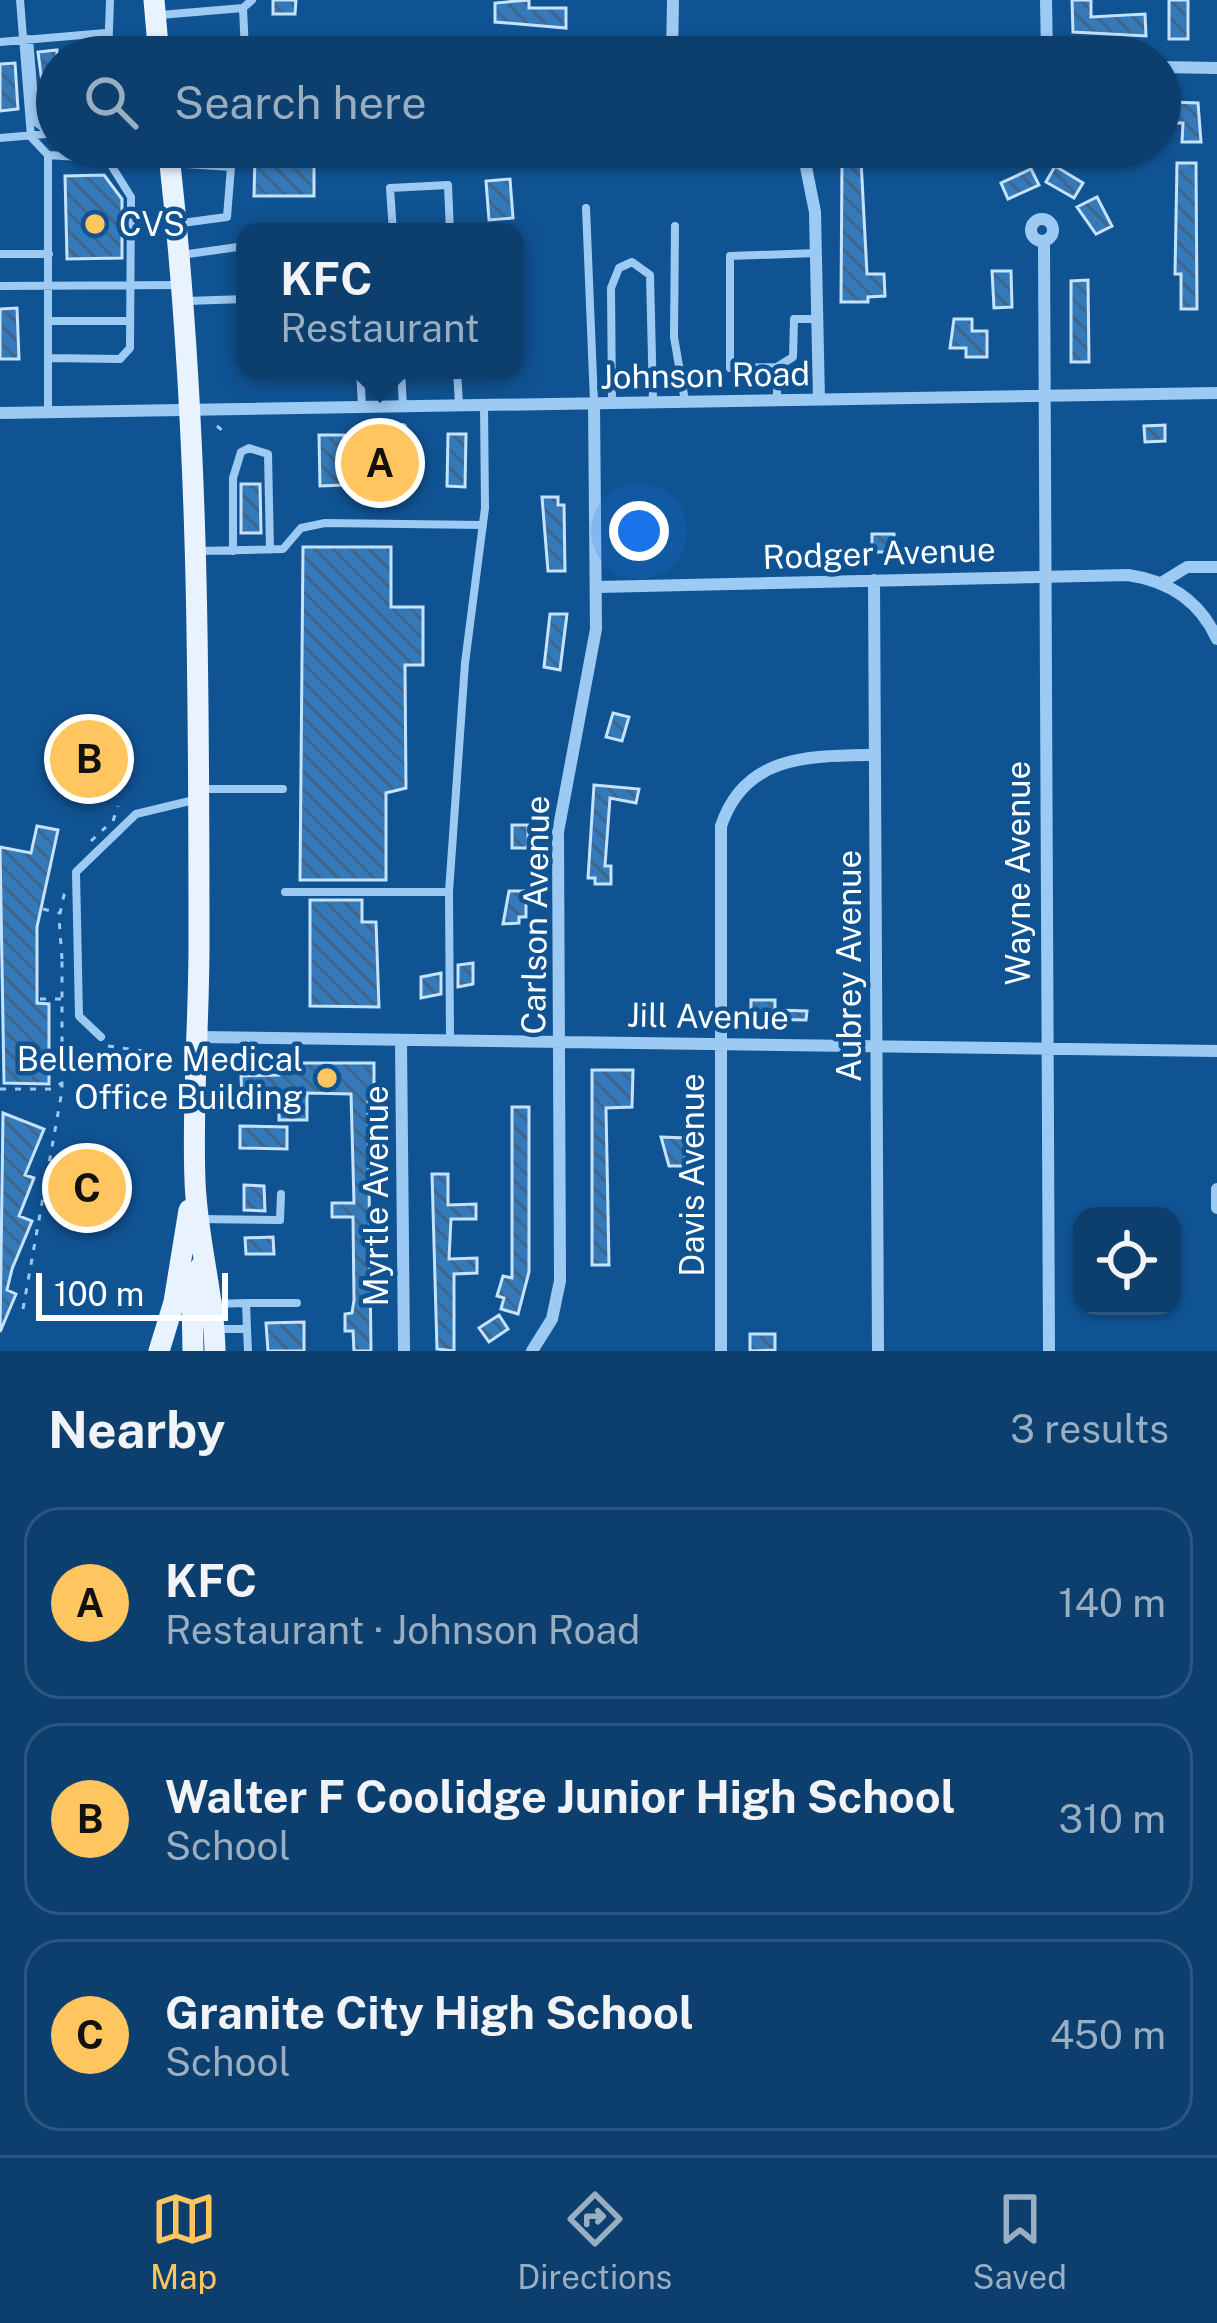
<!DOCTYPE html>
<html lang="en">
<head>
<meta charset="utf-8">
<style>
	body { margin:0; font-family:"Public Sans",sans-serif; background:#1a4976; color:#f1f3f6 }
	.controls { position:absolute; right:36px; bottom:36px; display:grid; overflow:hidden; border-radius:24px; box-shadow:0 3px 9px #0004 }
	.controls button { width:108px; height:108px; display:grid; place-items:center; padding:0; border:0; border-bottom:3px solid #2c5781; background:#0c3e6e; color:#f1f3f6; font:60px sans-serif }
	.scale { position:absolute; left:36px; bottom:30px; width:192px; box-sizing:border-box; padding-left:12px; border:6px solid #fff; border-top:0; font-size:33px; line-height:42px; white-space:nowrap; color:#fff; -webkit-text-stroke:9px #105393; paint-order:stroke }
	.you { position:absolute; left:639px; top:531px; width:42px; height:42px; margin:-30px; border:9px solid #fff; border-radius:50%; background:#1a73e8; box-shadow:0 0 0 18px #1a73e833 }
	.badge { display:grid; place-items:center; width:78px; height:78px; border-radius:50%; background:#ffc65f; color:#111; font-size:39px; font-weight:700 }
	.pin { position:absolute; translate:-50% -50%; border:6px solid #fff; box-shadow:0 3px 12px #0006 }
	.popup { position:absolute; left:236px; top:223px; width:288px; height:156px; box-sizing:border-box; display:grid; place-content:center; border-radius:24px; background:#0c3e6e; filter:drop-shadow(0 3px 9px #0005); font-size:39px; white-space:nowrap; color:#9aaec2 }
	.popup b { font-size:45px; color:#f1f3f6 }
	.popup::after { content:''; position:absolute; left:50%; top:100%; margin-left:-24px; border:24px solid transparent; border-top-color:#0c3e6e }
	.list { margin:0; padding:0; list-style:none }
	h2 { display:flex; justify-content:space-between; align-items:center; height:156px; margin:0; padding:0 48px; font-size:51px }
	h2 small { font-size:39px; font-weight:400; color:#9aaec2 }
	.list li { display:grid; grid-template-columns:78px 1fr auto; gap:36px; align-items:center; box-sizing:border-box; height:192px; margin:0 24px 24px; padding:0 24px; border:3px solid #2c5781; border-radius:36px }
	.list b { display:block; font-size:45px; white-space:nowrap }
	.list p { margin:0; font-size:39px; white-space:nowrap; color:#9aaec2 }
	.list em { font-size:39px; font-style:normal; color:#9aaec2 }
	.icon { flex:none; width:66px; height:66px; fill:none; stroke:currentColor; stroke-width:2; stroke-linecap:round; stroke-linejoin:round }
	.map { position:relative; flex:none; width:1217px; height:1351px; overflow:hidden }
	.search { position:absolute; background:#0c3e6e; box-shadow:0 3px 9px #0004; left:36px; right:36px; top:36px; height:132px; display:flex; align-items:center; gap:30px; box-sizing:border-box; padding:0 42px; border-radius:66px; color:#9aaec2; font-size:45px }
	.sheet { height:804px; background:#0c3e6e }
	nav { display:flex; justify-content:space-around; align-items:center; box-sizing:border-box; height:168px; border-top:3px solid #2c5781; background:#0c3e6e; font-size:33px; color:#9aaec2 }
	nav a { display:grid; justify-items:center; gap:6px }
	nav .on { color:#ffc65f }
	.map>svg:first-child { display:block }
	.building { fill:url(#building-back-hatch); stroke:#c5e2fe; stroke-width:3 }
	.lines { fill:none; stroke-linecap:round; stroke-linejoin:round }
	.path { stroke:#9dcaf3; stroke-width:3; stroke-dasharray:6 9; stroke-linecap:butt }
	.service { stroke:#9dcaf3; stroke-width:8 }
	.minor { stroke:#9dcaf3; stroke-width:12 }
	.primary { stroke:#e9f3ff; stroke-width:21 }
	.poi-dot { fill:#ffc65f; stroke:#105393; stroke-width:4.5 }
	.labels { text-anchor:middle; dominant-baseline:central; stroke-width:9; stroke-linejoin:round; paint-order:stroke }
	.poi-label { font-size:33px; fill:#fff; stroke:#105393; text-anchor:start }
	.street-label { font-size:33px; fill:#fff; stroke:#105393 }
</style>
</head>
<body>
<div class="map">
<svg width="1217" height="1351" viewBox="0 0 1217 1351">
	<defs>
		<pattern id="building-back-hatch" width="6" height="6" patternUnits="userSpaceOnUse" patternTransform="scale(3)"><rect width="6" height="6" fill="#347abb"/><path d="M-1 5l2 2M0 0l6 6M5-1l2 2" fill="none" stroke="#3f6589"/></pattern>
	</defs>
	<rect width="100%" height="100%" fill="#105393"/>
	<path class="building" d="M273 0H296L295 14H273Z
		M529 0V8H566V28L495 22V3Z
		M1072 0H1091V17L1145 14 1146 36 1073 32Z
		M1169 0H1188V39H1169Z
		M57 50V118L47 120 38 52Z
		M15 63 18 109 0 111V64Z
		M1170 102 1198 103 1201 142H1182L1183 123H1169Z
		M255 155H314V196H254Z
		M842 160H861L867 274H884L885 296 868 297V302H841Z
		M1177 163H1196L1197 309H1181V274H1175Z
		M1055 166 1083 183 1074 198 1046 182Z
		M1031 169 1039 185 1008 199 1001 183Z
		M104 175 122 199V258L67 259 65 176Z
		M510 179 513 218 489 220 486 181Z
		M1097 197 1112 226 1096 234 1077 207Z
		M992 271H1011L1012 307 994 308Z
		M1088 280 1089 362H1071V281Z
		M17 308 19 359H0V309Z
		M954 319H972V331H987V357H966V348H950Z
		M1165 425V441L1145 442 1144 426Z
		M448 434H466L465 487 447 486Z
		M319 435H344L345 485 320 486Z
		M389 437V484L374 487 368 438Z
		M241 484H260L261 533H241Z
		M542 497H558V505H564L565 571H548Z
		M872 534H894V552H872Z
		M303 547H391V607H423V665H405L406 788 386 793V880H300Z
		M550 614H567L560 670 544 667Z
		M613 713 629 717 622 741 606 737Z
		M594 785 639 789 636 803 610 798 605 866H611V884H595V878H588Z
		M512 825H528V848H512Z
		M37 826 58 830 37 927V1003L49 1004V1084L4 1083 0 847 31 853Z
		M509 891H526V917H519V923L503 924Z
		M310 900H362V922H376L379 1007 310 1006Z
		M473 963V984L458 987V965Z
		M441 973V994L421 998V977Z
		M751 1000H775V1010L807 1011 806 1020 751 1019Z
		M279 1063H374V1094H368L371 1351H354L353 1331H345V1314L352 1313 354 1300 353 1217H332V1203H354L351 1094 307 1093V1120H279V1097L242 1099 241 1076 279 1075Z
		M592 1070H633L632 1107 606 1108 609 1265H592Z
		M512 1107H529V1272L518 1314 501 1309 504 1298 497 1296 503 1276 512 1278Z
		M3 1113 44 1129 25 1175 34 1178 19 1216 32 1221 12 1269 7 1290 16 1294 0 1332Z
		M240 1126 287 1127V1149L240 1148Z
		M661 1137 686 1138 685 1166H669Z
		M432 1174H448V1205L476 1204V1219H451L449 1259 477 1258V1273L454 1274V1351L437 1349Z
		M244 1185 264 1186 265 1211 244 1210Z
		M273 1237 274 1254H246L245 1238Z
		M499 1315 508 1329 489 1342 479 1328Z
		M304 1322V1351H268L266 1323Z
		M750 1334H775V1350L750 1351Z"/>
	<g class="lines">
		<path class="path" d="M217 426 224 432
			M113 821 118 806
			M91 841 106 827
			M43 909 59 913
			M62 959 59 918 66 886
			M40 999H62
			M108 1046 171 1055
			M0 1089H52L62 1083
			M23 1309 62 1091V961"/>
		<path class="service" d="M20 0 31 137 48 155V412
			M243 8 245 52
			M160 15 243 8 252 0
			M29 39 36 122 45 129 57 126
			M0 42 106 33
			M108 57 110 0
			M0 138 57 133
			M48 155 231 167 227 217 182 223
			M586 208 594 402
			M675 226 674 337 685 401
			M393 232 390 188 448 185 450 232
			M0 254H49
			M181 255 245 246
			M0 286 178 285
			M187 301 245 299
			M49 321H130
			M48 358 120 359 130 348 131 197 106 157
			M777 367 793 357 794 319H816
			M360 370 362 406
			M401 370 403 407
			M457 370 459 404
			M777 400V367L730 368V256L816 253
			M612 404 611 288 619 268 632 262 650 275 653 401
			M363 487 373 499 397 490V444L403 427
			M200 551 283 549 301 528 325 523 483 525
			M233 551V478L241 452 249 448 268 454 270 550
			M201 789H283
			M285 892H449L465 663 485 508 484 406
			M449 892 450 1039
			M101 1037 79 1016 76 872 136 814 198 799
			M199 1219 280 1220 281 1194
			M246 1303H297
			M214 1304 246 1303 247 1329
			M216 1329H247L248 1351"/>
		<path class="minor" d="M1046 0 1047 57
			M158 52 497 57
			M672 57 673 0
			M1160 67 1217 68
			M802 147 815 212 819 400
			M1031 230a11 11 0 1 1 22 0a11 11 0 1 1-22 0Z
			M1044 242 1049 1351
			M0 413 1217 393
			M874 580 878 1351
			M1161 583 1187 567H1217
			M597 587 1128 575C1169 581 1200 601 1217 639
			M199 1037 1217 1051
			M401 1040 404 1351
			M1217 1189V1208
			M532 1351 552 1319 560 1281 558 832 596 629 594 404
			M721 1351V826C745 754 810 756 875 755"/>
		<path class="primary" d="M154 0 159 57
			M168 147C199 413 199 678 199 945 199 1024 192 1103 195 1181 197 1240 214 1293 215 1351
			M159 1351 174 1302 189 1210
			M193 1351 192 1297 201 1266"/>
	</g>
	<g class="poi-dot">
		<circle cx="95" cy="224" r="12"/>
		<circle cx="327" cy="1078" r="12"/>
	</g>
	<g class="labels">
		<g class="poi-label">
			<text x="119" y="224">CVS</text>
			<text x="303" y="1059" text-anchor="end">Bellemore Medical<tspan x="303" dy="38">Office Building</tspan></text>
		</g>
		<g class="street-label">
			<text transform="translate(705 375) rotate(-1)">Johnson Road</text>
			<text transform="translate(879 553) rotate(-2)">Rodger Avenue</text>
			<text transform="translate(1018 873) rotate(-90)">Wayne Avenue</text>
			<text transform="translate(535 915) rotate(-89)">Carlson Avenue</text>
			<text transform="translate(849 966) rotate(-90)">Aubrey Avenue</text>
			<text transform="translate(708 1016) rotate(1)">Jill Avenue</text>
			<text transform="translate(692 1175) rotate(-90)">Davis Avenue</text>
			<text transform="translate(376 1196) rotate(-90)">Myrtle Avenue</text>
		</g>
	</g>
</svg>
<div class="controls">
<button><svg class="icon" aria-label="locate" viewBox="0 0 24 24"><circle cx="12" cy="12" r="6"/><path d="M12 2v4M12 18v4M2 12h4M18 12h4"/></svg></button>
</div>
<div class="scale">100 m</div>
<div class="you"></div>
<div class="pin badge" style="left:380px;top:463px">A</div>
<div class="popup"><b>KFC</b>Restaurant</div>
<div class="pin badge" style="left:89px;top:759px">B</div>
<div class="pin badge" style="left:87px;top:1188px">C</div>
<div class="search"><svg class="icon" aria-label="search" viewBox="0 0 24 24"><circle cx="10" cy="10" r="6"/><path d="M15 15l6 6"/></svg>Search here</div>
</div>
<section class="sheet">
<h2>Nearby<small>3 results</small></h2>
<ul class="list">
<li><span class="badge">A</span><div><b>KFC</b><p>Restaurant · Johnson Road</p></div><em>140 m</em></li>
<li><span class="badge">B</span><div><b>Walter F Coolidge Junior High School</b><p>School</p></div><em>310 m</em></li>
<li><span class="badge">C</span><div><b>Granite City High School</b><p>School</p></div><em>450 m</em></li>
</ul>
</section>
<nav>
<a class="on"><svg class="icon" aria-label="map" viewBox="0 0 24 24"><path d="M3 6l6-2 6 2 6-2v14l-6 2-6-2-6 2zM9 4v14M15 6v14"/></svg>Map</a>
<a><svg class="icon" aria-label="directions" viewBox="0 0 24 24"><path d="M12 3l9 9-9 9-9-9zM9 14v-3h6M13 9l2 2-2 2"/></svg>Directions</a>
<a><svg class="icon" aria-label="saved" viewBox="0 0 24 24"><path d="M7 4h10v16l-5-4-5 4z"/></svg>Saved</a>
</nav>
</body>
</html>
